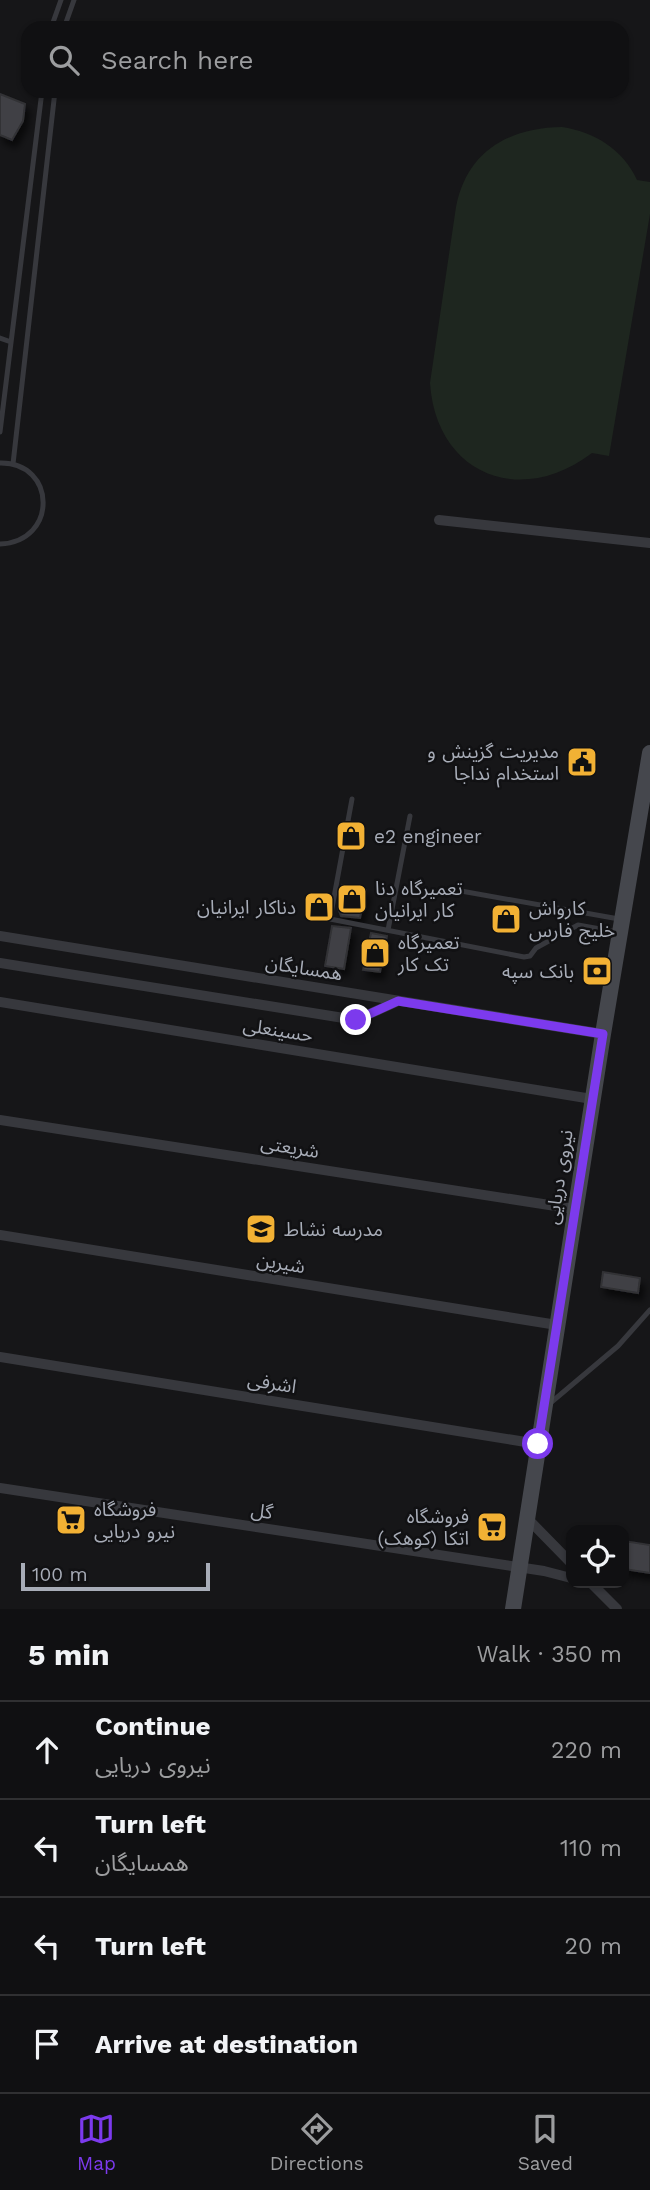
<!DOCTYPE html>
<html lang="en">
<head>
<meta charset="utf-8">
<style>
	body { margin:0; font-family:"Work Sans","Noto Sans Arabic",sans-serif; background:#1e1e20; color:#f1f3f6 }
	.controls { position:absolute; right:21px; bottom:21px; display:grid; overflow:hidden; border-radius:14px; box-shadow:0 2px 5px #0004 }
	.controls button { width:63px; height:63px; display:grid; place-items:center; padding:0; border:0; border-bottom:2px solid #303032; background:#101012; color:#f1f3f6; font:35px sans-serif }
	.scale { position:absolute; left:21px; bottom:18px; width:189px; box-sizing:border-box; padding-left:7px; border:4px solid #a8adb8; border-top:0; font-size:19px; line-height:24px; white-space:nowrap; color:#a8adb8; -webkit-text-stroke:5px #111113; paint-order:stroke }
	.stop { position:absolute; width:21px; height:21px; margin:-16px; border:5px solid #7c3aed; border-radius:50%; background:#fff }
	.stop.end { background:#7c3aed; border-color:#fff; box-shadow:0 2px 7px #0008 }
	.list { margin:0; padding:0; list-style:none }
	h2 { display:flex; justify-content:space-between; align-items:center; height:91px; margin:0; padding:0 28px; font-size:30px }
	h2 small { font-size:23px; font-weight:400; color:#9c9d9f }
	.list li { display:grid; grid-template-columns:46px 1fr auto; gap:21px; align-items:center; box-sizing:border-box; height:98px; padding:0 28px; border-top:2px solid #303032 }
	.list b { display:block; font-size:26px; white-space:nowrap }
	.list p { margin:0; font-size:23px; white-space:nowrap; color:#9c9d9f }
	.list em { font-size:23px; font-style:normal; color:#9c9d9f }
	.icon { flex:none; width:38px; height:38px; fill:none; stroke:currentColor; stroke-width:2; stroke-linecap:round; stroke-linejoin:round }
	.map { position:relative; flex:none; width:650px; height:1609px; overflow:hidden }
	.search { position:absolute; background:#101012; box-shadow:0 2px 5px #0004; left:21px; right:21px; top:21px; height:77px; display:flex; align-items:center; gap:18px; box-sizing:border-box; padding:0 24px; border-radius:21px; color:#9c9d9f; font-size:26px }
	.sheet { height:483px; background:#101012 }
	nav { display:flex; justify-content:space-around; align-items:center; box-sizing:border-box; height:98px; border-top:2px solid #303032; background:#101012; font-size:19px; color:#9c9d9f }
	nav a { display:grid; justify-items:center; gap:4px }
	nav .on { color:#7c3aed }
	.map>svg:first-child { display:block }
	.grass { fill:#1e261f }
	.building { fill:#404145; stroke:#303034; stroke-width:2; filter:url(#shadow) }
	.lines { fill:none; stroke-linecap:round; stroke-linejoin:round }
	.service { stroke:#37383d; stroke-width:5 }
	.minor { stroke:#37383d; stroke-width:10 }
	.secondary { stroke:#45474d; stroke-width:16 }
	.route { stroke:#7c3aed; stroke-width:9 }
	.labels { text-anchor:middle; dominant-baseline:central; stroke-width:5; stroke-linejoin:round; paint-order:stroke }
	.poi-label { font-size:19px; fill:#a8adb8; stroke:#111113; text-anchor:start }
	.street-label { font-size:19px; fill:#a8adb8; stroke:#111113 }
</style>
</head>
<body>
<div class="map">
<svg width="650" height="1609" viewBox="0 0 650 1609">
	<defs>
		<filter id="shadow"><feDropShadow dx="4" dy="7" stdDeviation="3.5" flood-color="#0009"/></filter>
	</defs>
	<rect width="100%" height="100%" fill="#161618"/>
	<path class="grass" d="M562 127C594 132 623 149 637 180L650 182V214L609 456 592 453C520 508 436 474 430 383L456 207C467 152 507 128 562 127Z"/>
	<path class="building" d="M0 94 25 104 23 121 12 140 0 135Z
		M342 885 366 890 360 918 341 916 338 908Z
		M332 926 351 928 344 969 325 966Z
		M371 933 387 936 380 972 363 970Z
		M603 1272 640 1278 638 1293 601 1287Z
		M624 1541 650 1545V1573L624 1569Z"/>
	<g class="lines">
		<path class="service" d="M51 28 61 0
			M64 28 74 0
			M0 338 11 342
			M0 432 42 91
			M0 463C57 462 58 542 0 544
			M13 464 55 91
			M352 799 330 919 524 957 530 956 536 948 578 925 617 932
			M461 891 619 919
			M388 930 410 816
			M548 1405 618 1346 650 1310"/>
		<path class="minor" d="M439 520 650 543
			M0 936 603 1034
			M0 963 356 1020 398 1001
			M0 1002 592 1099
			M0 1120 575 1209
			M0 1235 557 1325
			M0 1357 538 1444
			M0 1488 544 1571 571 1578
			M526 1517 571 1563
			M591 1583 617 1609"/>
		<path class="secondary" d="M513 1609 603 1034 650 753"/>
	</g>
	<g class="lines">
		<path class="route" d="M356 1020 398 1001 603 1034 538 1444"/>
	</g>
	<defs>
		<g id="civic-square" transform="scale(1.575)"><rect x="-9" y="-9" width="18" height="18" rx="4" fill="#f2b134" stroke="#111113"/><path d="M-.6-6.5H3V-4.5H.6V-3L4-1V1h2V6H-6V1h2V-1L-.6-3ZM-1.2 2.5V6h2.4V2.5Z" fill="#111"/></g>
		<g id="shop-square" transform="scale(1.575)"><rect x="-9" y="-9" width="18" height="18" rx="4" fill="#f2b134" stroke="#111113"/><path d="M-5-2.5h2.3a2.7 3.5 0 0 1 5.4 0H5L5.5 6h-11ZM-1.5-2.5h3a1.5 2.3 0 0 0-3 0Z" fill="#111"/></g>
		<g id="bank-square" transform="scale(1.575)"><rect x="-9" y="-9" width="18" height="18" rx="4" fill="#f2b134" stroke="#111113"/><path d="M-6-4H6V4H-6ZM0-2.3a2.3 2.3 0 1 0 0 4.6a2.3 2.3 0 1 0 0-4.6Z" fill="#111"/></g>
		<g id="school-square" transform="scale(1.575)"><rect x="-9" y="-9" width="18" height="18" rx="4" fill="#f2b134" stroke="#111113"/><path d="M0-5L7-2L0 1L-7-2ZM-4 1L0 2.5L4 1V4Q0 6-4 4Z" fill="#111"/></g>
		<g id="supermarket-square" transform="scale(1.575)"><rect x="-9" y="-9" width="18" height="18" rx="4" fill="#f2b134" stroke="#111113"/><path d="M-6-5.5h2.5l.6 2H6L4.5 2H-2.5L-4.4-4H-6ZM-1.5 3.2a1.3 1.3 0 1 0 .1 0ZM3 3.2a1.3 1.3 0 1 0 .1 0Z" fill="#111"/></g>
	</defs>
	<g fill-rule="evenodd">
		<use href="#civic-square" x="582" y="762"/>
		<use href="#shop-square" x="351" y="836"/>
		<use href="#shop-square" x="352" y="899"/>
		<use href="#shop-square" x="319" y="907"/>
		<use href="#shop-square" x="506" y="919"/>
		<use href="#shop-square" x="375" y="953"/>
		<use href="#bank-square" x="597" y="971"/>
		<use href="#school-square" x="261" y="1229"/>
		<use href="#supermarket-square" x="71" y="1520"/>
		<use href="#supermarket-square" x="492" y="1527"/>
	</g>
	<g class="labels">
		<g class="poi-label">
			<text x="559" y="751" text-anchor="end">مدیریت گزینش و<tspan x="559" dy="22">استخدام نداجا</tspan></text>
			<text x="374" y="836">e2 engineer</text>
			<text x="375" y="888">تعمیرگاه دنا<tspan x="375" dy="22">کار ایرانیان</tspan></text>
			<text x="296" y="907" text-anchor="end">دناکار ایرانیان</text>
			<text x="529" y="908">کارواش<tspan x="529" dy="22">خلیج فارس</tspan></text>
			<text x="398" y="942">تعمیرگاه<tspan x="398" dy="22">تک کار</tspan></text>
			<text x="574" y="971" text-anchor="end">بانک سپه</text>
			<text x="284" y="1229">مدرسه نشاط</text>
			<text x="94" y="1509">فروشگاه<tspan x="94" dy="22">نیرو دریایی</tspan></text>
			<text x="469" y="1516" text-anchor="end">فروشگاه<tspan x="469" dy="22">اتکا (کوهک)</tspan></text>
		</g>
		<g class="street-label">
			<text transform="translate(304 968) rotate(9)">همسایگان</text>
			<text transform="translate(278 1030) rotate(9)">حسینعلی</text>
			<text transform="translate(290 1147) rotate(9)">شریعتی</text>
			<text transform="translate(559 1177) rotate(-81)">نیروی دریایی</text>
			<text transform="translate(281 1263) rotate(9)">شیرین</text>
			<text transform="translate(272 1383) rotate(9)">اشرفی</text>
			<text transform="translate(262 1511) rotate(9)">گل</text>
		</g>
	</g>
</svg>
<div class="controls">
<button><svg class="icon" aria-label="locate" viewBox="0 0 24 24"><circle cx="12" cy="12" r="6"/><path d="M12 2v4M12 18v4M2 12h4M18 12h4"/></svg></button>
</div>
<div class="scale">100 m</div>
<div class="stop" style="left:538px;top:1444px"></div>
<div class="stop end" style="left:356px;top:1020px"></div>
<div class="search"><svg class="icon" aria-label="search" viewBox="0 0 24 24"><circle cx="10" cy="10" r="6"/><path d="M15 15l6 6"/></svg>Search here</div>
</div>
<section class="sheet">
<h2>5 min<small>Walk · 350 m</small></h2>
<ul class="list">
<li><svg class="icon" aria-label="ahead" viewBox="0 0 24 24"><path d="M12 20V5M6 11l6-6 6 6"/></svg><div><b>Continue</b><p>نیروی دریایی</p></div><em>220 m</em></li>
<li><svg class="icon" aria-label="left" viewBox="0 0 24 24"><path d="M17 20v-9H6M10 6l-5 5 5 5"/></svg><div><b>Turn left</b><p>همسایگان</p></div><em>110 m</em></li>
<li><svg class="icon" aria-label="left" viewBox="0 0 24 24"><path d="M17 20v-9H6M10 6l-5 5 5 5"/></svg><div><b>Turn left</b></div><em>20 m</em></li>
<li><svg class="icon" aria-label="arrive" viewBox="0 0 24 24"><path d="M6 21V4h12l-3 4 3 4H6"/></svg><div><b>Arrive at destination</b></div></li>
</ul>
</section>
<nav>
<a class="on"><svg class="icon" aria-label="map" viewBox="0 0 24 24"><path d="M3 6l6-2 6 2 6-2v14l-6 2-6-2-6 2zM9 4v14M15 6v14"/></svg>Map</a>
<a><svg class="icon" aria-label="directions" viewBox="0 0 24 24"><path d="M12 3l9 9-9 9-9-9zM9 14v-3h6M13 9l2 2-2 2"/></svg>Directions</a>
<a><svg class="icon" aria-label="saved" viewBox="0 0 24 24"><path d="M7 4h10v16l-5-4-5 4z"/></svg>Saved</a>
</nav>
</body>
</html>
